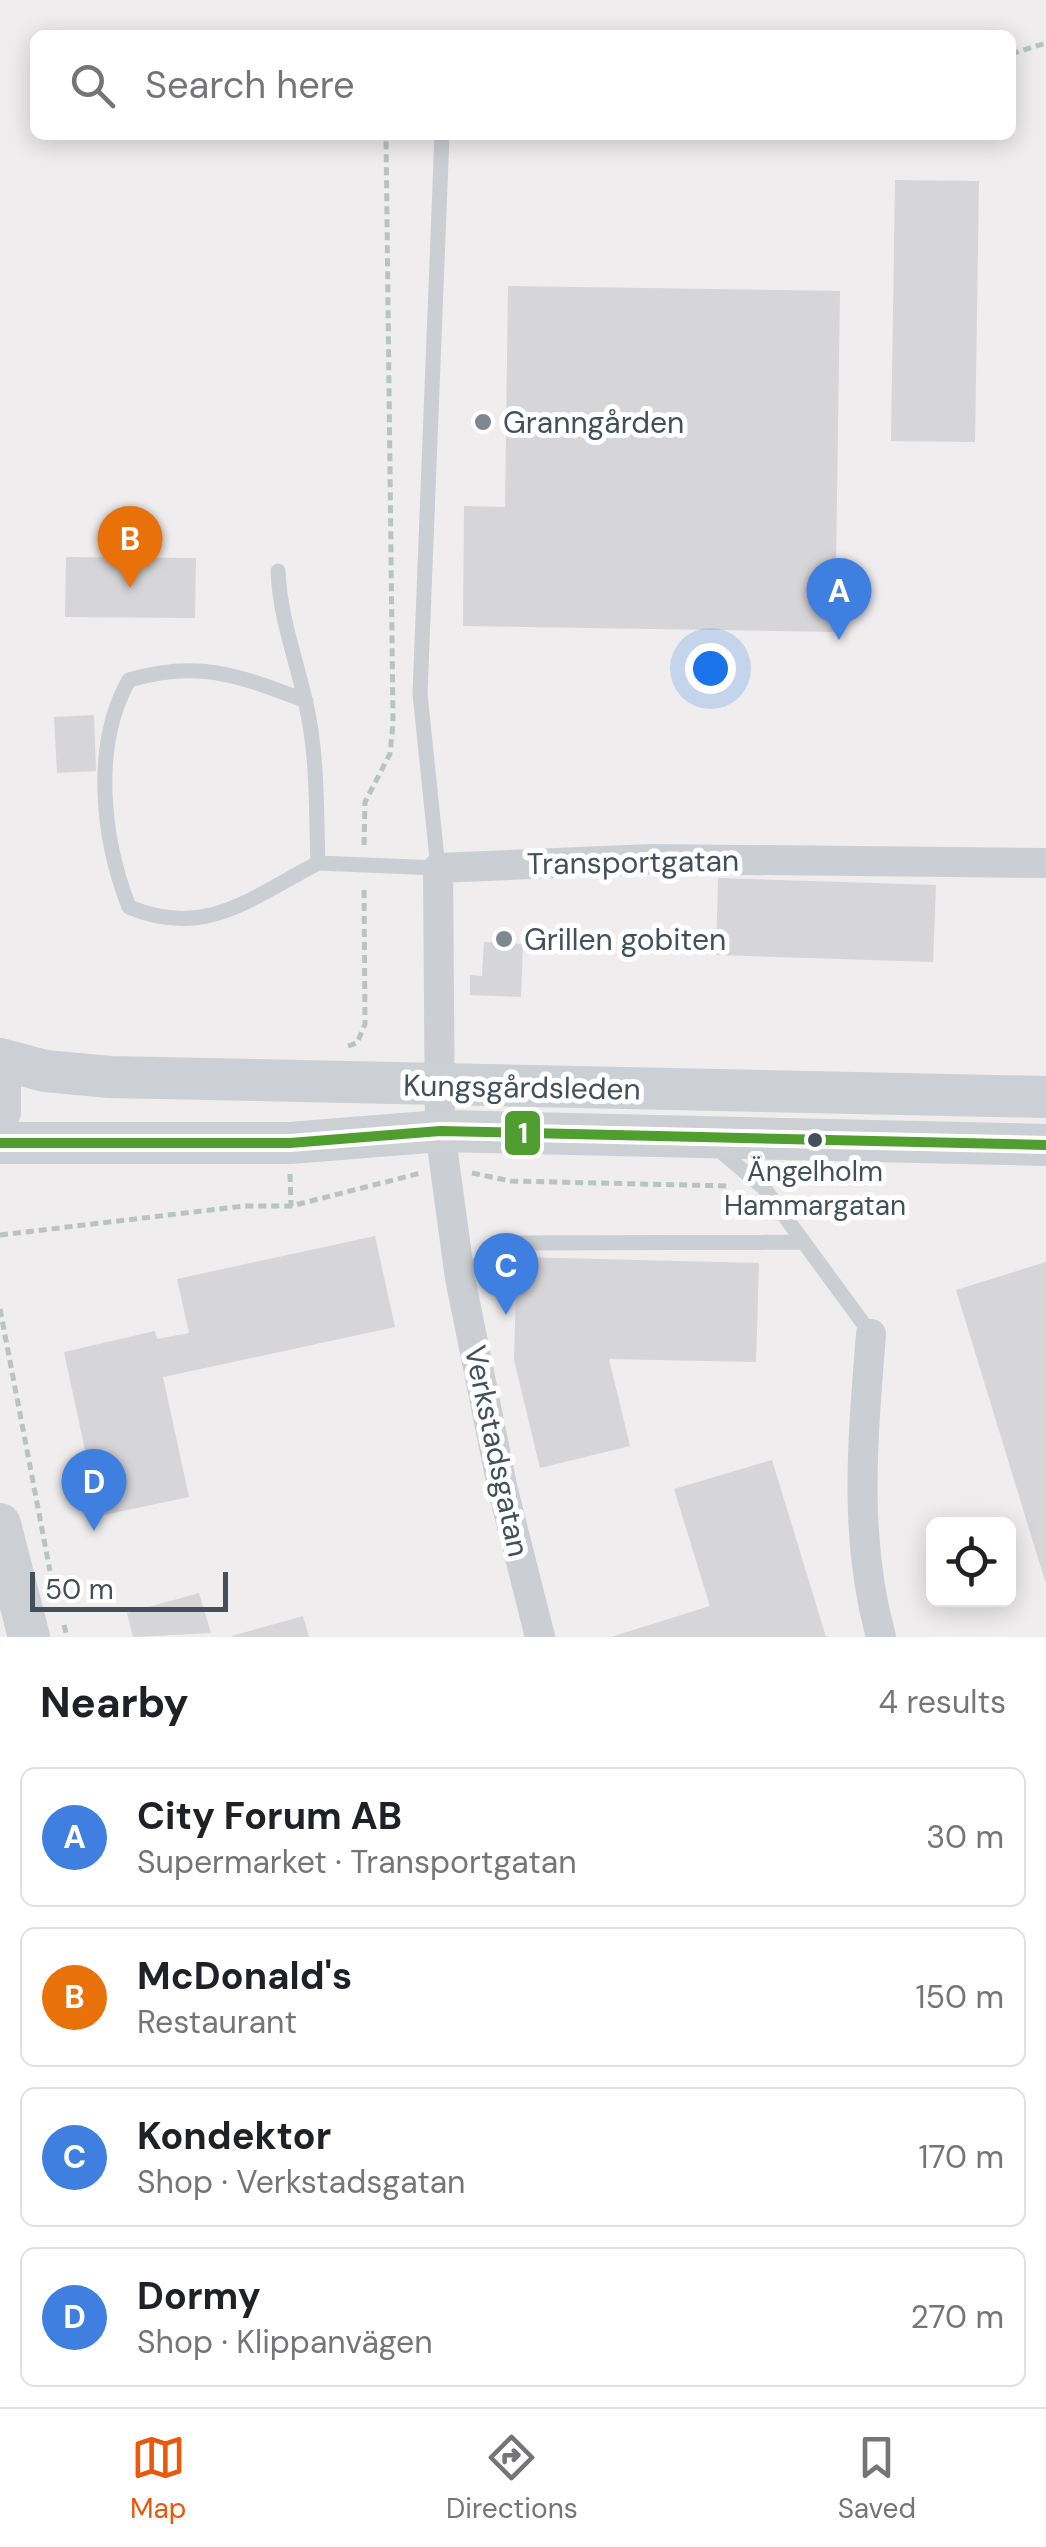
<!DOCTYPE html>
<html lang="en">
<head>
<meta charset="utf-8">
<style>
	body { margin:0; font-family:"DM Sans",sans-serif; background:#f6f6f6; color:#202124 }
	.controls { position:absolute; right:30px; bottom:30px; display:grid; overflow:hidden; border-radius:15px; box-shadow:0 5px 25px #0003 }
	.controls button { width:90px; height:90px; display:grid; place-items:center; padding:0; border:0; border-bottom:2px solid #e0e0e0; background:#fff; color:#202124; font:50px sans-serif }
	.scale { position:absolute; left:30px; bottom:25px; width:198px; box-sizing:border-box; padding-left:10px; border:5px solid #43505c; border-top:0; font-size:28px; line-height:35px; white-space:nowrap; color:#43505c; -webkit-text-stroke:8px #fff; paint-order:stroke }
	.you { position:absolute; left:710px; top:668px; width:35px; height:35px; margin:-25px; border:8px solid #fff; border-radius:50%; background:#1a73e8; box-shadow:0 0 0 15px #1a73e833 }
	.badge { display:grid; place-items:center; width:65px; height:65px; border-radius:50%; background:#ea580c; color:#fff; font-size:32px; font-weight:700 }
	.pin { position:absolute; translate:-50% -82px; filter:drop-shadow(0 2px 5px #0008) }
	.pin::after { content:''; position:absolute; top:52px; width:35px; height:30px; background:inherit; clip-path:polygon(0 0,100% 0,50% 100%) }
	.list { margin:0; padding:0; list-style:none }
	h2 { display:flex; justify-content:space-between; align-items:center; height:130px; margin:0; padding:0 40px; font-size:42px }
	h2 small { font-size:32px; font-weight:400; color:#757577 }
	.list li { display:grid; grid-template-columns:65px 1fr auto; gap:30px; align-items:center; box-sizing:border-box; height:140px; margin:0 20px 20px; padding:0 20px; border:2px solid #e0e0e0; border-radius:15px }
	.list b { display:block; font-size:38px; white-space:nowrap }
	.list p { margin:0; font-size:32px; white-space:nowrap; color:#757577 }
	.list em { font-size:32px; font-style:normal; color:#757577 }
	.icon { flex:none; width:55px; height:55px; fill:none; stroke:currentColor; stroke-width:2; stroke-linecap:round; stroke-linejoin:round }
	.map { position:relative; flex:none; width:1046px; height:1637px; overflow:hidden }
	.search { position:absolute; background:#fff; box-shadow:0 5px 25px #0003; left:30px; right:30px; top:30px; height:110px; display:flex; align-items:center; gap:25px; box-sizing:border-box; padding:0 35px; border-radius:15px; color:#757577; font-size:38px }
	.sheet { height:770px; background:#fff }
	nav { display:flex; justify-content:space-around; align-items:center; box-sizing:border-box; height:140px; border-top:2px solid #e0e0e0; background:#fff; font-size:28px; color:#757577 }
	nav a { display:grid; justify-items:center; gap:5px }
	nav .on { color:#ea580c }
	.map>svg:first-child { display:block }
	.building { fill:#d6d5d7 }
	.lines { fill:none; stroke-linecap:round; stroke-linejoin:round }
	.path { stroke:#b7c4c0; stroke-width:5; stroke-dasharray:8 5; stroke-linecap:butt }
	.lane { stroke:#cbced2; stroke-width:15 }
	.street { stroke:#cbced2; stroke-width:30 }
	.secondary { stroke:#cccfd3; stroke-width:42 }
	.bus-1-casing { stroke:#fff; stroke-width:18 }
	.bus-1 { stroke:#509e2f; stroke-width:10 }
	.poi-dot { fill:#7f878f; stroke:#fff; stroke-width:4 }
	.bus-dot { fill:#43505c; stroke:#fff; stroke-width:4 }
	.labels { text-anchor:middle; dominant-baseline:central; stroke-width:10; stroke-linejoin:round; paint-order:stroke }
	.bus-label { font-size:28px; fill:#43505c; stroke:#fff }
	.poi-label { font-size:30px; fill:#43505c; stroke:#fff; text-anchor:start }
	.street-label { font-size:30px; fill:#43505c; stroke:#fff }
	.line-badge { stroke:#fff; stroke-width:4 }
	.badge-label { font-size:28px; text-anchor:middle; font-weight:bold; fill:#fff }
</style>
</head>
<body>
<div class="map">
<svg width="1046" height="1637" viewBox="0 0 1046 1637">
	<rect width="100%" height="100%" fill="#efeded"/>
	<path class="building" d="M895 180 979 181 975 442 891 441Z
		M508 286 840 291 835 632 463 626 464 506 505 507Z
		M66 557 196 558 195 618 65 617Z
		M94 715 96 771 57 773 54 717Z
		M718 878 936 885 933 962 716 955Z
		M484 942 523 944 521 997 470 995V975L482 976Z
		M375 1236 395 1327 163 1377 189 1497 99 1516 64 1352 155 1331 157 1339 189 1333 177 1279Z
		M517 1257 759 1263 756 1362 609 1359 630 1446 540 1468 514 1360Z
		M1046 1262V1581H1045L956 1290Z
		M772 1460 826 1637H611L710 1606 674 1489Z
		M199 1593 211 1633 133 1637 127 1613Z
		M303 1616 309 1637H233L232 1636Z"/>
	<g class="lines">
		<path class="path" d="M1011 54 1046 43
			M364 845 365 802 390 754 393 723 386 135
			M348 1046 357 1043 365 1024 364 886
			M472 1173 511 1181 730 1186
			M290 1174 291 1206
			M0 1235 244 1206H291L421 1173
			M0 1309 50 1571
			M64 1625 67 1637"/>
		<path class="lane" d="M278 571C280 617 295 655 305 700 318 753 316 809 318 863L438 868 420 694 442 135
			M306 701C240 676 199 659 129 680 92 745 102 838 129 907 205 939 251 898 318 863
			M718 1149 764 1188 871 1334
			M460 1278 505 1243 803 1242"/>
		<path class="street" d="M871 1334C863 1437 853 1536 881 1637
			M540 1637 502 1486 460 1278 440 1131 438 868 652 859 1046 863"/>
		<path class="secondary" d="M0 1059 45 1071 110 1077 1046 1097
			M0 1067V1112
			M0 1143H290L440 1131 1046 1145
			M0 1524 29 1637"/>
		<g class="bus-1-casing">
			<path id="bus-1" d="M0 1143H290L440 1131 1046 1145"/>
		</g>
		<use href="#bus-1" class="bus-1"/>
	</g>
	<g class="poi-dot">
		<circle cx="483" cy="422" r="10"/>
		<circle cx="504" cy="939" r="10"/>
	</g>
	<circle class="bus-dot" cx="815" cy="1140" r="9"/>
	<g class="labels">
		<g class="bus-label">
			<text x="815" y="1171">Ängelholm<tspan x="815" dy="34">Hammargatan</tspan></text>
		</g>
		<g class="poi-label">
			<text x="503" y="422">Granngården</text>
			<text x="524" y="939">Grillen gobiten</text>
		</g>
		<g class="street-label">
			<text transform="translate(633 862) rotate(-1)">Transportgatan</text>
			<text transform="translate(522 1087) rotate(1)">Kungsgårdsleden</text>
			<text transform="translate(497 1451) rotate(78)">Verkstadsgatan</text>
		</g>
	</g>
	<rect class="line-badge" x="503" y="1109" width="39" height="48" rx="10" fill="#509e2f"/>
	<g class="badge-label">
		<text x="523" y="1143">1</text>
	</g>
</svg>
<div class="controls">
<button><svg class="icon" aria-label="locate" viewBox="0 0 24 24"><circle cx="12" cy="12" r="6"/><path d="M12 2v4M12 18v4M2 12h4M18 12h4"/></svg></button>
</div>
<div class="scale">50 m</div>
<div class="you"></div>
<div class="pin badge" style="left:839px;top:640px;background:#3f7fe0">A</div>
<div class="pin badge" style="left:130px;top:588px;background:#e8710a">B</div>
<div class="pin badge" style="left:506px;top:1315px;background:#3f7fe0">C</div>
<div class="pin badge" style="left:94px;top:1531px;background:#3f7fe0">D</div>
<div class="search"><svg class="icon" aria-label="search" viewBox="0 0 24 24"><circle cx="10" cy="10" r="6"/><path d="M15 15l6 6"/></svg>Search here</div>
</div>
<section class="sheet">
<h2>Nearby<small>4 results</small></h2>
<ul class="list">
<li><span class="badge" style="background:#3f7fe0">A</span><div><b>City Forum AB</b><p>Supermarket · Transportgatan</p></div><em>30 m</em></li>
<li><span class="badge" style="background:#e8710a">B</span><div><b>McDonald's</b><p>Restaurant</p></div><em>150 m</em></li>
<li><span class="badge" style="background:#3f7fe0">C</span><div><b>Kondektor</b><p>Shop · Verkstadsgatan</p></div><em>170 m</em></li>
<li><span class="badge" style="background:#3f7fe0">D</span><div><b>Dormy</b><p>Shop · Klippanvägen</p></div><em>270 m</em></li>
</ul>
</section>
<nav>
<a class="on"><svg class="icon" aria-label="map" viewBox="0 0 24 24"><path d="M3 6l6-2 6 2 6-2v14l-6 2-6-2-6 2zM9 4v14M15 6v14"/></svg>Map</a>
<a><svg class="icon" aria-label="directions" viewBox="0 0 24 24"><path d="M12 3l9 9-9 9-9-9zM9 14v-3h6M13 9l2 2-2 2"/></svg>Directions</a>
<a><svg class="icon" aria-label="saved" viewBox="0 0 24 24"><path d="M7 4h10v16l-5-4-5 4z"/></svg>Saved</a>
</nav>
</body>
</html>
